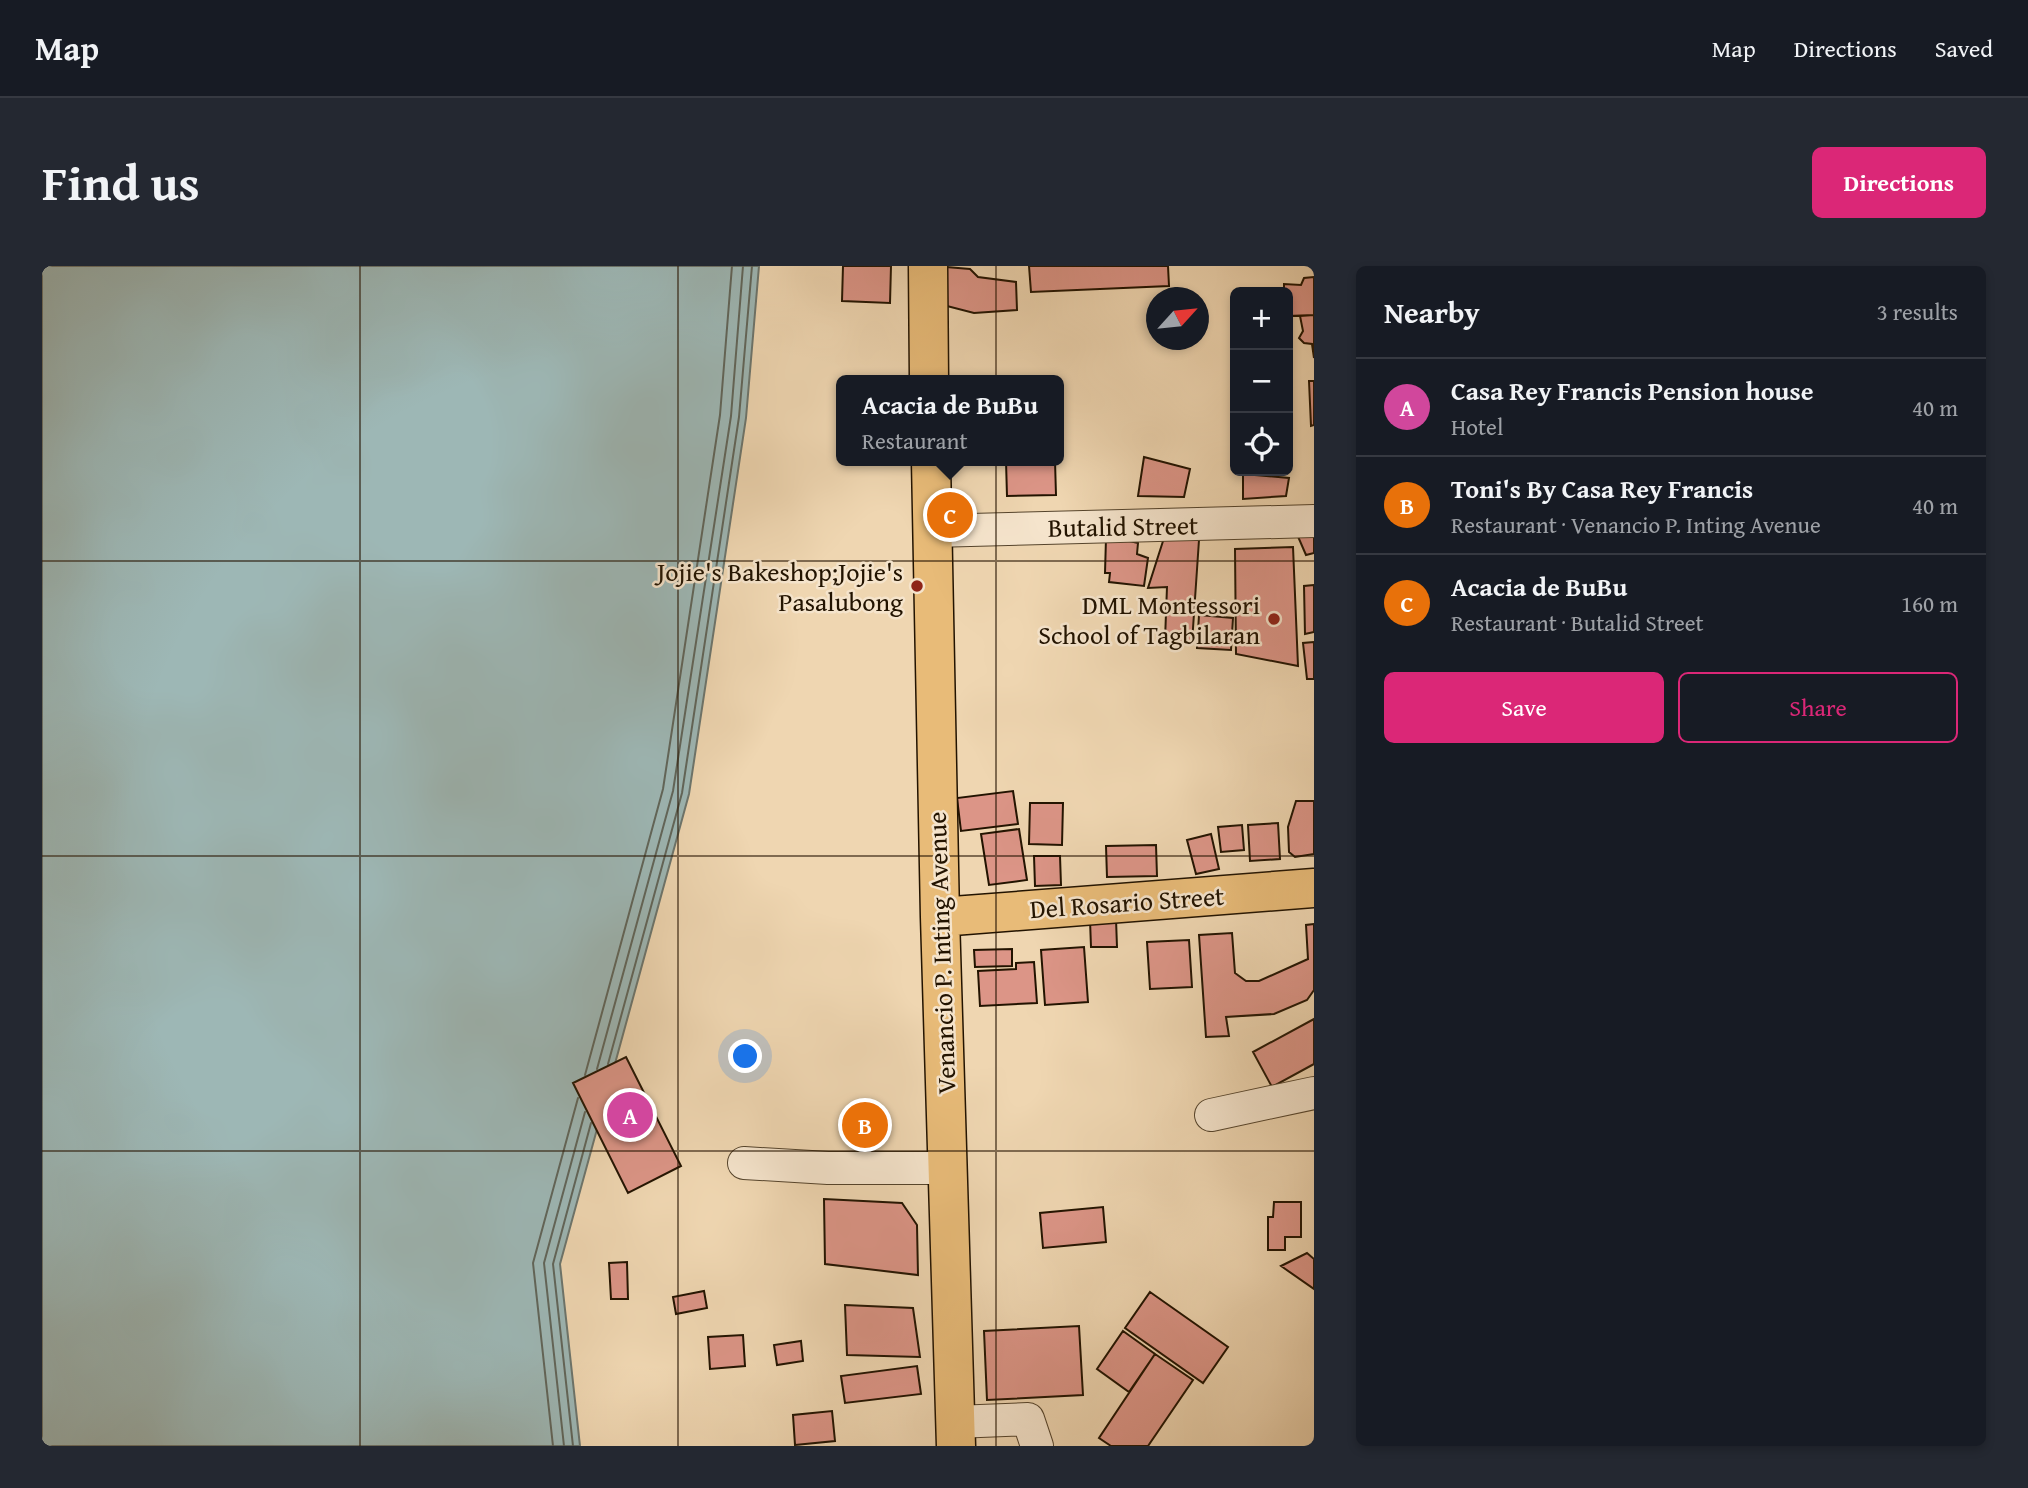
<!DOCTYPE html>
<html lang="en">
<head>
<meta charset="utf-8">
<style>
	body { margin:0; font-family:"Gentium Book Plus",serif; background:#242831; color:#f1f3f6 }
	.controls { position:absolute; right:21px; top:21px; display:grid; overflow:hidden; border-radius:10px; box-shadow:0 4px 10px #0003 }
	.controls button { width:63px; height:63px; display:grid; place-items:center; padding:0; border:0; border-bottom:2px solid #363941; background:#171b24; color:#f1f3f6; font:35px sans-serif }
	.compass { position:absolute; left:1104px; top:21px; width:63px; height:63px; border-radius:50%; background:#171b24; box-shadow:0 4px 10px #0003; rotate:63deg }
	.you { position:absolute; left:704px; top:791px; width:24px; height:24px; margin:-18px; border:5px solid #fff; border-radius:50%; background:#1a73e8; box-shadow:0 0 0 10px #1a73e833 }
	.badge { display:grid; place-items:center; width:46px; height:46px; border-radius:50%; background:#db2777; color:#fff; font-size:23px; font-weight:700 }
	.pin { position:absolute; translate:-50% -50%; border:4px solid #fff; box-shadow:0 2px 7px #0006 }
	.popup { position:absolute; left:794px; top:109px; width:228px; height:91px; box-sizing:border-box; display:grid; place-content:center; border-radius:10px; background:#171b24; filter:drop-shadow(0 2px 5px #0005); font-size:23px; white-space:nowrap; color:#9ea1a6 }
	.popup b { font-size:26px; color:#f1f3f6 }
	.popup::after { content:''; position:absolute; left:50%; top:100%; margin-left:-14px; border:14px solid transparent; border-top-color:#171b24 }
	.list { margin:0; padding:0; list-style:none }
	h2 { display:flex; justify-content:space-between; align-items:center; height:91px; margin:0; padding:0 28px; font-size:30px }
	h2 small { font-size:23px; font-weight:400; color:#9ea1a6 }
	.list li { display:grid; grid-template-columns:46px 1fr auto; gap:21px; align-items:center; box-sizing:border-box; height:98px; padding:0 28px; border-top:2px solid #363941 }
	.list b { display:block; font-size:26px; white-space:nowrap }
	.list p { margin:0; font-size:23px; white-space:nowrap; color:#9ea1a6 }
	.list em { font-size:23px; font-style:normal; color:#9ea1a6 }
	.actions { display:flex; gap:14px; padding:21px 28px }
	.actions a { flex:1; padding:16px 0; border:2px solid #db2777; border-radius:10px; text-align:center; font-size:24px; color:#db2777 }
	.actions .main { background:#db2777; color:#fff }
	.icon { flex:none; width:38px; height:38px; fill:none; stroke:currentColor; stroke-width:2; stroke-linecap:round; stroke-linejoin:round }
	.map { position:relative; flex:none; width:1272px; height:1180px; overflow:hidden; border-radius:10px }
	header { display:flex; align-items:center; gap:42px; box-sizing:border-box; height:98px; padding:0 35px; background:#171b24; border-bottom:2px solid #363941 }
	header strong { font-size:33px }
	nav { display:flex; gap:38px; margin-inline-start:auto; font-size:24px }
	.intro { display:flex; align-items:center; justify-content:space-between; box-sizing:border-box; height:168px; padding:0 42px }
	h1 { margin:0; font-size:49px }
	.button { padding:18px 32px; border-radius:10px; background:#db2777; color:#fff; font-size:24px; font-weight:700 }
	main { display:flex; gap:42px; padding:0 42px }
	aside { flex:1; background:#171b24; border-radius:10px; box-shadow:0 4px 10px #0003 }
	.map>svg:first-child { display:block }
	.water { fill:#9db7b5; stroke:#6c756d; stroke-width:2 }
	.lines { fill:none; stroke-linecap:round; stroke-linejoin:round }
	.shore { stroke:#60655a; stroke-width:2 }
	.building { fill:#dc9587; stroke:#221300; stroke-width:2 }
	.minor-casing { stroke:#55442c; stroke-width:34 }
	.major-casing { stroke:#221300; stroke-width:41 }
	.minor { stroke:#f5e4cc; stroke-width:32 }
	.major { stroke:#e8bb78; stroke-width:38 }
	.grid { fill:none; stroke:#221300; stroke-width:2; stroke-opacity:0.55 }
	.poi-dot { fill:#8f2418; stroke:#f5e4cc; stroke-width:2.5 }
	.labels { text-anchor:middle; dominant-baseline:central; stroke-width:5; stroke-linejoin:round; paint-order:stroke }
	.street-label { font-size:26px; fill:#221300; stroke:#f5e4cc }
	.poi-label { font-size:26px; fill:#221300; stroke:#f5e4cc; text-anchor:end }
</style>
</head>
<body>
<header>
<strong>Map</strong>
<nav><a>Map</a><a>Directions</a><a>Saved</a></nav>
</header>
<div class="intro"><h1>Find us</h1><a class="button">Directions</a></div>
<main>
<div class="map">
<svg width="1272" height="1180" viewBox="0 0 1272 1180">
	<rect width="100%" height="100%" fill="#efd6b1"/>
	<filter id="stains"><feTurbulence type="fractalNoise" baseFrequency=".00286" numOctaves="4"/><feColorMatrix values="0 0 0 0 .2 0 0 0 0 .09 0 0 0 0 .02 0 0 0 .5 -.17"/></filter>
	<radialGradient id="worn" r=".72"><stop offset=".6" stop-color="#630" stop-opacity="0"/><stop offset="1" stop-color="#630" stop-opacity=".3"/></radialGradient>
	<path class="water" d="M0 0H717L704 152 647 528 518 998 538 1180H0Z"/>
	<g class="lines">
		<path class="shore" d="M566 798 640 527 697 151 710 0
			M555 803 631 525 689 150 701 0
			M543 809 621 523 678 149 690 0
			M511 1180 491 997 536 832
			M522 1180 502 997 543 846
			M531 1180 511 998 549 857"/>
	</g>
	<path class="building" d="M801 0H849L848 37 800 35Z
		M987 0H1126L1127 20 989 26Z
		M904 1 928 3 936 11 974 16 975 44 932 47 901 39Z
		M1272 11V49L1246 50V26H1242V18L1259 19 1262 12Z
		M1272 49V92L1270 78 1262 77 1257 72 1261 65 1258 50Z
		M1267 115H1272V159L1269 160Z
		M1102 191 1148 203 1142 231 1096 230Z
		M964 195H1013L1014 229 965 230Z
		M1201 208 1247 212 1244 230 1201 233Z
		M1254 266 1272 268V287L1264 289Z
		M1070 271 1096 277 1095 288 1106 292 1102 320 1067 316 1068 307H1063L1064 272Z
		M1122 272 1157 274 1150 377 1123 374 1125 321 1106 322Z
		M1251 281 1256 400 1194 388 1193 283Z
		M1272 319V366L1263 368 1262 320Z
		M1157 349 1191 352 1189 384 1155 382Z
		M1272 376V413H1265L1261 377Z
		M971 525 976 558 919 565 915 532Z
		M1254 535H1272V588L1253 591 1247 586 1246 561Z
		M988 537H1021L1020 579 987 578Z
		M1236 557 1238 593 1208 595 1206 559Z
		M1200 559 1202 584 1179 586 1176 561Z
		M977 563 985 614 947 619 939 568Z
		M1169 568 1177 603 1154 608 1145 574Z
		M1114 579 1115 610 1065 611 1064 580Z
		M992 590H1018L1019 619 993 620Z
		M1074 653 1075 681H1049L1048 654Z
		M1272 658V724L1265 734 1232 748 1184 751 1187 770 1164 771 1157 669 1190 667 1193 707 1204 715H1217L1266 693 1264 659Z
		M1147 674 1150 721 1108 723 1105 676Z
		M1042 681 1046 736 1003 739 999 684Z
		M970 683V700L933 701 932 684Z
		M992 696 995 737 938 740 936 705 974 703V697Z
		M1272 753V798L1230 821 1211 786Z
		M584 791 639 900 586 927 531 817Z
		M782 933 860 937 875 959 876 1009 783 998Z
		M1232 936H1259V971H1243V984H1226V951H1231Z
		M1061 941 1064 976 1001 982 998 947Z
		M1265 987 1272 993V1023L1239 1000Z
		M585 996 586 1033H569L567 997Z
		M662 1025 665 1042 634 1048 631 1031Z
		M1108 1026 1186 1081 1161 1117 1083 1062Z
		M803 1039 871 1042 878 1091 805 1089Z
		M1037 1060 1041 1129 945 1134 942 1065Z
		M1081 1065 1113 1088 1087 1126 1055 1103Z
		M701 1069 703 1100 668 1103 666 1071Z
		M759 1075 761 1095 735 1099 732 1079Z
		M1113 1088 1151 1114 1106 1180H1069L1057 1172Z
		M875 1100 879 1128 803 1137 799 1110Z
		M790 1145 793 1175 753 1179 751 1149Z"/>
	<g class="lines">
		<g class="minor-casing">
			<path id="minor" d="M890 265 1272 255
				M1169 849 1272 827
				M702 897 786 902H905
				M913 1156 986 1153 995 1180"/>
		</g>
		<g class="major-casing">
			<path id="major" d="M886 0 887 114
				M889 195 898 651 914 1180
				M898 651 1272 622"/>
		</g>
		<use href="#minor" class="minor"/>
		<use href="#major" class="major"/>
	</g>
	<path class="grid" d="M318 0V1180M636 0V1180M954 0V1180M0 295H1272M0 590H1272M0 885H1272"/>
	<g class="poi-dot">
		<circle cx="875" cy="320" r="7"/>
		<circle cx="1232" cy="353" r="7"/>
	</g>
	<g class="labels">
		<g class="street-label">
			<text transform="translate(1081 260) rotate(-1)">Butalid Street</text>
			<text transform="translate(1085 636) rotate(-4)">Del Rosario Street</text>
			<text transform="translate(899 687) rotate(-92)">Venancio P. Inting Avenue</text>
		</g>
		<g class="poi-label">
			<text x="861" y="305">Jojie's Bakeshop;Jojie's<tspan x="861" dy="30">Pasalubong</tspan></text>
			<text x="1218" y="338">DML Montessori<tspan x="1218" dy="30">School of Tagbilaran</tspan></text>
		</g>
	</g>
	<rect width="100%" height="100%" filter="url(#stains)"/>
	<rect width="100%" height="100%" fill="url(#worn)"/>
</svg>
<div class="controls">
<button>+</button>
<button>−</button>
<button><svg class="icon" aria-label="locate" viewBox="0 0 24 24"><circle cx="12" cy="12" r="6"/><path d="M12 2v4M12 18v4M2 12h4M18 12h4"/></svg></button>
</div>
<svg class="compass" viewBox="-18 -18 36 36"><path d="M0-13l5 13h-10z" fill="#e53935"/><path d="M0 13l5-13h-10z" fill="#9ea1a6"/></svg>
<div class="you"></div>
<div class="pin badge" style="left:588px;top:849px;background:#d1479c">A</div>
<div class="pin badge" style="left:823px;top:859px;background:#e8710a">B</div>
<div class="pin badge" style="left:908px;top:249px;background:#e8710a">C</div>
<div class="popup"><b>Acacia de BuBu</b>Restaurant</div>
</div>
<aside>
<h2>Nearby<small>3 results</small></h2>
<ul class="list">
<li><span class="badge" style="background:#d1479c">A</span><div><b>Casa Rey Francis Pension house</b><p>Hotel</p></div><em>40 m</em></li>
<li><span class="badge" style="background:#e8710a">B</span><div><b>Toni's By Casa Rey Francis</b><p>Restaurant · Venancio P. Inting Avenue</p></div><em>40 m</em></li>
<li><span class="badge" style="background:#e8710a">C</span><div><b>Acacia de BuBu</b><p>Restaurant · Butalid Street</p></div><em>160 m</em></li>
</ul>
<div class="actions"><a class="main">Save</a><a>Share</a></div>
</aside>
</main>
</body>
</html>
